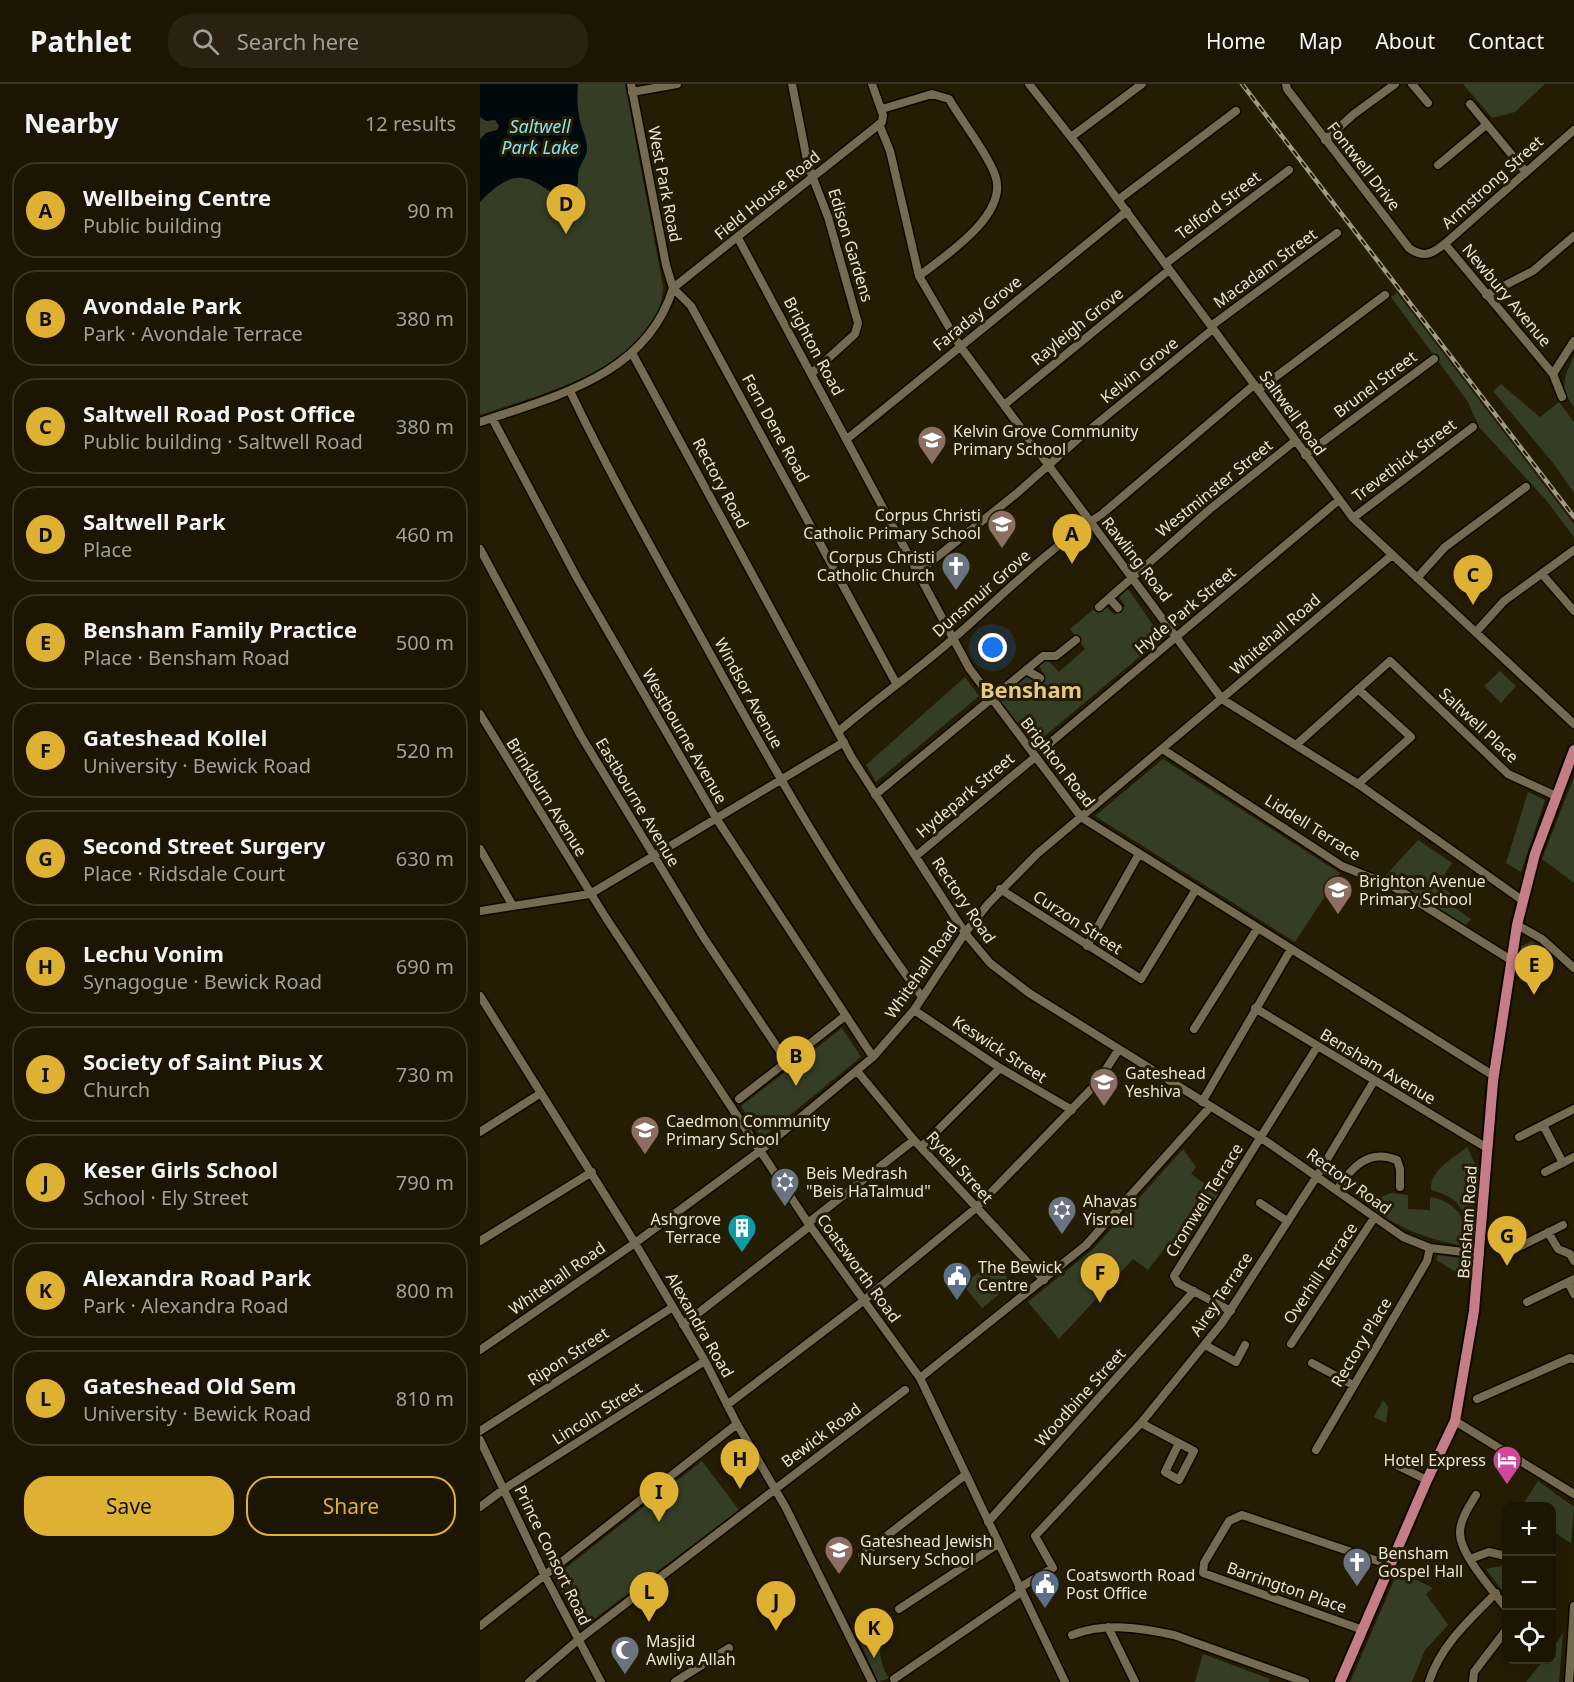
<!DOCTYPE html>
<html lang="en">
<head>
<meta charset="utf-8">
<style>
	body { margin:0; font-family:"Noto Sans",sans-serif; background:#292212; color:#f1f3f6 }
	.controls { position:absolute; right:18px; bottom:18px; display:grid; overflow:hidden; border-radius:12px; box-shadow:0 6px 24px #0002 }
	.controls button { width:54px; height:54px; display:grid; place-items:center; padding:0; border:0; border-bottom:2px solid #3a3425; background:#1c1503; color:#f1f3f6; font:30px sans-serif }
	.you { position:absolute; left:513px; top:564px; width:21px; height:21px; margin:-15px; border:4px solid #fff; border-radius:50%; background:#1a73e8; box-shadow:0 0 0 9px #1a73e833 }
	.badge { display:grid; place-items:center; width:39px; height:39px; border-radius:50%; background:#deb133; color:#111; font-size:20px; font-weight:700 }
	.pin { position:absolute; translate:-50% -50px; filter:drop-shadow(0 2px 3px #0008) }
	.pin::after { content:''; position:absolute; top:32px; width:21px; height:18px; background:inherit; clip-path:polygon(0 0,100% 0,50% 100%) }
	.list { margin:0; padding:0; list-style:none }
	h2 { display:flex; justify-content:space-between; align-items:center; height:78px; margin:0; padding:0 24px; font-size:26px }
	h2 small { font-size:20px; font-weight:400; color:#a09f9a }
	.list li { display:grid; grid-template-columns:39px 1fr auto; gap:18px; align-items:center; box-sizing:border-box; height:96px; margin:0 12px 12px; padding:0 12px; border:2px solid #3a3425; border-radius:24px }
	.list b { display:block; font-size:22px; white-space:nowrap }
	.list p { margin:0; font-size:20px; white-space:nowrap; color:#a09f9a }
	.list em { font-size:20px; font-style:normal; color:#a09f9a }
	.actions { display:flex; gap:12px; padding:18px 24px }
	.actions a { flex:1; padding:14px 0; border:2px solid #deb133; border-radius:24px; text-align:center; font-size:21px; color:#deb133 }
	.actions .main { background:#deb133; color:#111 }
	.icon { flex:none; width:33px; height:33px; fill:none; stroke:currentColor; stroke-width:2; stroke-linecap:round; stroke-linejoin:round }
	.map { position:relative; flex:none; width:1094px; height:1598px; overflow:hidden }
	header { display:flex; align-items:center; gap:36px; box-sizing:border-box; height:84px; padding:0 30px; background:#1c1503; border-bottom:2px solid #3a3425 }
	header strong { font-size:28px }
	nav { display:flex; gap:33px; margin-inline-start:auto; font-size:21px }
	.search { width:420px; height:54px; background:#292212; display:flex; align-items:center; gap:15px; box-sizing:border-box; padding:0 21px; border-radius:24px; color:#a09f9a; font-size:22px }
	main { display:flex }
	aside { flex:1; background:#1c1503 }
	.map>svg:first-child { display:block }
	.green { fill:#353e25 }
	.water { fill:#000a0c }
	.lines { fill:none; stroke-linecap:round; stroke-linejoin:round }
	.minor-casing { stroke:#0e0600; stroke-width:11 }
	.major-casing { stroke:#0e0600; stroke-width:14 }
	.minor { stroke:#756b50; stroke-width:8 }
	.major { stroke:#c57e85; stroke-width:10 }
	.rail-casing { stroke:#a09a88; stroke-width:4.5 }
	.rail { stroke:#251c04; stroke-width:2; stroke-dasharray:7; stroke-linecap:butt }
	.labels { text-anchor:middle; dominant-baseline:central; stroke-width:6; stroke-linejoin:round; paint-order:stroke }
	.street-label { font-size:16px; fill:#e8e3d4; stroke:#251c04 }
	.poi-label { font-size:16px; fill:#e8e3d4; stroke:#251c04; text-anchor:start }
	.water-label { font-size:18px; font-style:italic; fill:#86e2f0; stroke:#251c04 }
	.district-label { font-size:22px; font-weight:bold; fill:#e8ca7f; stroke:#251c04 }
</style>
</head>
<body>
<header>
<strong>Pathlet</strong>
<div class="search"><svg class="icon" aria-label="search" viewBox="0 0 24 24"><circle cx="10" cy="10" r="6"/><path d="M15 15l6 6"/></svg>Search here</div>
<nav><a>Home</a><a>Map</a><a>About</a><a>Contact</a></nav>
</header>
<main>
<aside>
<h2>Nearby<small>12 results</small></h2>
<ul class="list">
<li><span class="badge">A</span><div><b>Wellbeing Centre</b><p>Public building</p></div><em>90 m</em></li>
<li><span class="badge">B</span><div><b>Avondale Park</b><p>Park · Avondale Terrace</p></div><em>380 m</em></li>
<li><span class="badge">C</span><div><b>Saltwell Road Post Office</b><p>Public building · Saltwell Road</p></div><em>380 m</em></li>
<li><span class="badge">D</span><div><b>Saltwell Park</b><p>Place</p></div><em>460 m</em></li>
<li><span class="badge">E</span><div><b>Bensham Family Practice</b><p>Place · Bensham Road</p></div><em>500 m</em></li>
<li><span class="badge">F</span><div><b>Gateshead Kollel</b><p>University · Bewick Road</p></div><em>520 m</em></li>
<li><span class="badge">G</span><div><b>Second Street Surgery</b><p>Place · Ridsdale Court</p></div><em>630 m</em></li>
<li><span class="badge">H</span><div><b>Lechu Vonim</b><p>Synagogue · Bewick Road</p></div><em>690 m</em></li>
<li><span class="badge">I</span><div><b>Society of Saint Pius X</b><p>Church</p></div><em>730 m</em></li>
<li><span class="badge">J</span><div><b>Keser Girls School</b><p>School · Ely Street</p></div><em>790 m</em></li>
<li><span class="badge">K</span><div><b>Alexandra Road Park</b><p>Park · Alexandra Road</p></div><em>800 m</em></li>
<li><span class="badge">L</span><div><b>Gateshead Old Sem</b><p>University · Bewick Road</p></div><em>810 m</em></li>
</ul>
<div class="actions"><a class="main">Save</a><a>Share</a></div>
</aside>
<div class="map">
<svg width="1094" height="1598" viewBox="0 0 1094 1598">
	<rect width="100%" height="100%" fill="#251c04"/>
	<path class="green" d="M0 0H145L183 202C181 282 61 310 0 331Z
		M983 0H1065L1035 28 1012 34Z
		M917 209 1094 440V453L1066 416 999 343 988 318 911 213Z
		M1094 272V323C1078 302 1085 293 1094 272Z
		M1021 300 1060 333 1079 318 1094 338V409L1073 379 1013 307Z
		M648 505 682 554 554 661 519 615 544 592 561 599 565 592 559 582 566 574 579 588 605 565 590 545 614 525 618 528 625 522 635 531 645 522 639 513Z
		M1020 587 1036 602 1021 619 1004 602Z
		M485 593 499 612 396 698 386 681Z
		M683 675 860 789 815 858 615 732Z
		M1094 693V799L1062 775Z
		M1048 708 1065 716 1041 788 1026 779Z
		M938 756 972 779 958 801 977 814 972 822 991 835 985 842 906 791Z
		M1052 857 1072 875 1038 883 1041 862Z
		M362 944 381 973 282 1054 261 1022Z
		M987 1063 996 1082 992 1154 987 1155C989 1126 978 1113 951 1106 950 1085 973 1075 987 1063Z
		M703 1065 716 1083 711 1090 739 1110 701 1167 689 1159 668 1186 653 1175 579 1255 548 1218 613 1165Z
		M911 1109 928 1111V1125L950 1126V1113C974 1117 994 1136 978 1161 942 1153 922 1145 892 1125L901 1113Z
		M958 1171 979 1174 987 1182 986 1190 981 1191 956 1176Z
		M514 1176 532 1200 502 1224 483 1201Z
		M903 1316 908 1323 906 1339 894 1333Z
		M222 1377 259 1426 101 1545 74 1493Z
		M1058 1397 1094 1423 1091 1459 1072 1447V1422H1042Z
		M1026 1481V1512L1006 1485Z
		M918 1487 953 1504 946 1510 968 1541 945 1566 932 1598H870Z
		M394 1543C403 1560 397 1578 409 1594L398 1598 377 1551Z
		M1083 1549 1079 1598H1046L1064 1576H1072V1566Z
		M723 1570 790 1595 789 1598H715Z"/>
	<path class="water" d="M0 0H98C97 13 97 24 100 37 102 46 107 55 107 64 107 73 102 77 99 85 97 93 100 102 93 107 64 127 53 60 0 118V55L6 49 17 46 19 42 15 36 6 37 0 33Z"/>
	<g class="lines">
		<g class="minor-casing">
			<path id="minor" d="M151 0 186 181 193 204 211 222 416 599
				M312 0 328 81 348 133 378 239 375 250 331 290
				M549 0 601 66 873 434 1094 640
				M806 0 807 5 929 164C945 176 955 168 968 157L1094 46
				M932 0 948 19
				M152 8 197 0
				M990 20 1046 88
				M402 25 452 10 469 15C481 36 508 70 515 91 530 130 465 172 439 192
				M399 40 410 67 439 192 480 262 742 615 878 700 1042 816
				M591 53 662 0
				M845 56 874 30 915 0
				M958 81 1006 41
				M638 116 756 27
				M258 154 489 584 601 733 1014 992
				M965 160 1073 290 1082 313
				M685 180 809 86
				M193 204 402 38 403 31 392 0
				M1006 211 1053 187 1094 152
				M731 242 857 149
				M152 269 372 674 485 849 510 879 549 909 780 1053 923 1153 950 1164 1000 1170
				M1073 290 1094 257
				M778 306 905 211
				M90 307C132 395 180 479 227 564 293 684 361 803 442 913
				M524 321 689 186
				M12 334 97 494 236 734 393 973
				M0 338C76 312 167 291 193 204
				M367 355 647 127
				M825 371 954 275
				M873 434 993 343
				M0 465 101 652 224 854 307 978
				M438 488 536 410 598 355 733 245
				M1062 490 1094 527
				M937 494 965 463 1046 403
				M630 515 638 524
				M619 523 730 425 815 357
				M996 548 1024 517 1094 466
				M546 586 560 594
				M878 605 931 653 878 700
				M0 630 126 834 328 1139 440 1294 585 1598
				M358 648C396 615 438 586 475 553 523 511 569 464 622 430L774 301
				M570 659 859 416
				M817 660 910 577 1028 690 1076 712
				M684 666 862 782 914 803 1031 876
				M395 711 563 572H576L596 556
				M0 765 33 822
				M436 772 554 674
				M520 805 661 895 715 807
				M0 827 110 810 364 658
				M1037 841 1062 855 1094 884
				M607 862 659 770
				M0 912 155 1159 225 1277 257 1340 306 1424 392 1598
				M775 924 1007 1064
				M434 926 520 984 592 1026
				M714 945 777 845
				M377 987 434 1056 564 1196
				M259 1015 365 932
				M722 1018 811 865
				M1063 1041 1083 1079
				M0 1048 61 1009
				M1039 1053 1094 1025
				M441 1063 520 984
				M1065 1088 1094 1073
				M857 1106C871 1084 888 1064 917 1076L920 1085V1103
				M780 1119 807 1137
				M328 1139 434 1056
				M1068 1148 1078 1165 1090 1170 1094 1177
				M0 1157 112 1088
				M1039 1163 1083 1141
				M1088 1198 1094 1210
				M1047 1218 1094 1195
				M751 1227 698 1199 694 1192 837 963
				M203 1241 330 1142
				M811 1260 894 1134
				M725 1261 756 1278 765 1261
				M0 1266 155 1159 280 1067 393 973 434 926 485 849 508 820 557 770 912 471
				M832 1279 873 1301
				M440 1294 606 1161 730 1023
				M997 1315 1090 1274 1094 1275
				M247 1321 378 1221 496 1124 617 999 639 965
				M975 1337 1094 1410
				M661 1339 714 1367 699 1396 685 1388 699 1359
				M0 1347 193 1223
				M0 1356 64 1490 121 1598
				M836 1366 947 1177 950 1164
				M910 1378 947 1396
				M996 1411C989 1423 980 1435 980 1449 980 1471 1013 1506 1026 1524
				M0 1423 24 1405 225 1277
				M508 1438 714 1207
				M382 1471 485 1391
				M990 1475 1009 1468 1026 1472
				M539 1504 573 1484 555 1452 661 1339 742 1239 837 1092 894 997
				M419 1525 518 1460
				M0 1542 257 1340
				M628 1543 655 1598
				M883 1546 723 1489 724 1479 749 1437 762 1431 898 1477
				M592 1551C625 1538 661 1544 694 1551L825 1598
				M414 1595 541 1508
				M49 1598 98 1556 425 1306
				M195 1598 249 1564
				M949 1598C960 1562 990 1535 1016 1509
				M993 1598 994 1588 1026 1546
				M1089 1598 1094 1522"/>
		</g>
		<g class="major-casing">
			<path id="major" d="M860 1598 947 1396 975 1337 994 1227 1013 997 1037 841 1055 770 1094 666"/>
		</g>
		<use href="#minor" class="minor"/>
		<use href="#major" class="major"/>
		<g class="rail-casing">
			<path id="rail" d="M762 0 1094 433"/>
		</g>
		<use href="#rail" class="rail"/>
	</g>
	<defs>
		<g id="school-pin" transform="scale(1.5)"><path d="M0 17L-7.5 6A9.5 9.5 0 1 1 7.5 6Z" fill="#8d6e63" stroke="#251c04"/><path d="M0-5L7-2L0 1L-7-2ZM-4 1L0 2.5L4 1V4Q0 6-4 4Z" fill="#fff"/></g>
		<g id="church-pin" transform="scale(1.5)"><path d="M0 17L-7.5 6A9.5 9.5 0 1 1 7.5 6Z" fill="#6b7280" stroke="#251c04"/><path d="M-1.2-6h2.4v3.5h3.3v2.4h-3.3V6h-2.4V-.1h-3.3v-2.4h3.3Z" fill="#fff"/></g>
		<g id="university-pin" transform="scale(1.5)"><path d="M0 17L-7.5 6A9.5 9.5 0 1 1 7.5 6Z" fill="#8d6e63" stroke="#251c04"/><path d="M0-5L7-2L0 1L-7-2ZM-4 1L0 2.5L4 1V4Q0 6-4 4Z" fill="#fff"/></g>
		<g id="synagogue-pin" transform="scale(1.5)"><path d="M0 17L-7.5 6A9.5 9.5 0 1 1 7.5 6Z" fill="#6b7280" stroke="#251c04"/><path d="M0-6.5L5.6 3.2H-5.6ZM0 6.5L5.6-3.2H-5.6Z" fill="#fff"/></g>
		<g id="building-pin" transform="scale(1.5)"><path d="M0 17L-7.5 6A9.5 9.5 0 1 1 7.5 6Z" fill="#0f9aa8" stroke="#251c04"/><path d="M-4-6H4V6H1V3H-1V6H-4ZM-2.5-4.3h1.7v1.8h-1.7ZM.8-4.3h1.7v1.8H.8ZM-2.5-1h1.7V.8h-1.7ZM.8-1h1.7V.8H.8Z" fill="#fff"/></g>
		<g id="civic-pin" transform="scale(1.5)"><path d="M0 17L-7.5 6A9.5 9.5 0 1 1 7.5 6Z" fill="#5c6f8a" stroke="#251c04"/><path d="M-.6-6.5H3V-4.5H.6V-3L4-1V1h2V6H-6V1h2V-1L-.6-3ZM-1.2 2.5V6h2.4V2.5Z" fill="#fff"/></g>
		<g id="hotel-pin" transform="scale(1.5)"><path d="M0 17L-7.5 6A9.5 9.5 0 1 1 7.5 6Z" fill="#d1479c" stroke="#251c04"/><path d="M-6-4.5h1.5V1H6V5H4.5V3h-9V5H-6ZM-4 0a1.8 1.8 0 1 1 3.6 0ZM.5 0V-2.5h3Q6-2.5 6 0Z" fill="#fff"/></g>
		<g id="mosque-pin" transform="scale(1.5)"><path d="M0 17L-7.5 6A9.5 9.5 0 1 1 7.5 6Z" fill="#6b7280" stroke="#251c04"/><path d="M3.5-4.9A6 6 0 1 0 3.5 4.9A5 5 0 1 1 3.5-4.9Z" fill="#fff"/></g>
	</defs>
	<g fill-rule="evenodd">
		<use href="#school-pin" x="452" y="356"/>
		<use href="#school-pin" x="522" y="440"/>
		<use href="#church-pin" x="476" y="482"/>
		<use href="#school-pin" x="858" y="806"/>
		<use href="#university-pin" x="624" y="998"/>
		<use href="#school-pin" x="165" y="1046"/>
		<use href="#synagogue-pin" x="305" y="1098"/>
		<use href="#synagogue-pin" x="582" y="1126"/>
		<use href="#building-pin" x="262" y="1144"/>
		<use href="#civic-pin" x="477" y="1192"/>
		<use href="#hotel-pin" x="1027" y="1376"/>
		<use href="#school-pin" x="359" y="1466"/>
		<use href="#church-pin" x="877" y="1478"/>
		<use href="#civic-pin" x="565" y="1500"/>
		<use href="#mosque-pin" x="145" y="1566"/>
	</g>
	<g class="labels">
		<g class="street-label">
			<text transform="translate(884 82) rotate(52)">Fontwell Drive</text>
			<text transform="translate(1012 98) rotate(-42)">Armstrong Street</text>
			<text transform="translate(185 100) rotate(79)">West Park Road</text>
			<text transform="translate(287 111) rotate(-39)">Field House Road</text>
			<text transform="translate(738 121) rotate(-37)">Telford Street</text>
			<text transform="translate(371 161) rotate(73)">Edison Gardens</text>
			<text transform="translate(785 184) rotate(-36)">Macadam Street</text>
			<text transform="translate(1027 211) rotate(50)">Newbury Avenue</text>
			<text transform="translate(497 229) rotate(-39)">Faraday Grove</text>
			<text transform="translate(597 242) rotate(-39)">Rayleigh Grove</text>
			<text transform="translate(334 262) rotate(62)">Brighton Road</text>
			<text transform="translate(659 286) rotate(-39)">Kelvin Grove</text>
			<text transform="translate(895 300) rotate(-37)">Brunel Street</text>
			<text transform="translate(813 329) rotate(54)">Saltwell Road</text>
			<text transform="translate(296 344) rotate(61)">Fern Dene Road</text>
			<text transform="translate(924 376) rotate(-37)">Trevethick Street</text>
			<text transform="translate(241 399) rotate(62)">Rectory Road</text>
			<text transform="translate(734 404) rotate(-39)">Westminster Street</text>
			<text transform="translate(657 475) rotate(52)">Rawling Road</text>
			<text transform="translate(501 509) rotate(-41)">Dunsmuir Grove</text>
			<text transform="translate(705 526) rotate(-40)">Hyde Park Street</text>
			<text transform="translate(795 550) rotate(-41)">Whitehall Road</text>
			<text transform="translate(269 609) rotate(61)">Windsor Avenue</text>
			<text transform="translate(999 641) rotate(43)">Saltwell Place</text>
			<text transform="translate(205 652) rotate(60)">Westbourne Avenue</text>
			<text transform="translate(578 678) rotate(52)">Brighton Road</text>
			<text transform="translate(485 711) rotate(-40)">Hydepark Street</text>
			<text transform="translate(67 713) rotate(58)">Brinkburn Avenue</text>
			<text transform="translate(158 718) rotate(59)">Eastbourne Avenue</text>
			<text transform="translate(833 743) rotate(32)">Liddell Terrace</text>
			<text transform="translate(484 816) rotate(56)">Rectory Road</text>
			<text transform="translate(598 838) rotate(33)">Curzon Street</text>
			<text transform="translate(441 886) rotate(-55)">Whitehall Road</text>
			<text transform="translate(520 965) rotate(33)">Keswick Street</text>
			<text transform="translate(898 982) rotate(31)">Bensham Avenue</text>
			<text transform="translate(480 1083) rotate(48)">Rydal Street</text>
			<text transform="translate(869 1097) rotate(36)">Rectory Road</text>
			<text transform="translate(724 1116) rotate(-58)">Cromwell Terrace</text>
			<text transform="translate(987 1138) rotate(-86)">Bensham Road</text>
			<text transform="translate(379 1184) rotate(54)">Coatsworth Road</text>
			<text transform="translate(840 1189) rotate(-56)">Overhill Terrace</text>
			<text transform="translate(77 1194) rotate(-35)">Whitehall Road</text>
			<text transform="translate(741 1210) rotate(-56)">Airey Terrace</text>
			<text transform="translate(220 1241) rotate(60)">Alexandra Road</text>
			<text transform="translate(881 1258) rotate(-59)">Rectory Place</text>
			<text transform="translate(88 1272) rotate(-33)">Ripon Street</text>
			<text transform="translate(600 1313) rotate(-48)">Woodbine Street</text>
			<text transform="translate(117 1329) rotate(-32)">Lincoln Street</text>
			<text transform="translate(341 1351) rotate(-37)">Bewick Road</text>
			<text transform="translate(73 1471) rotate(64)">Prince Consort Road</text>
			<text transform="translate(807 1503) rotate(19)">Barrington Place</text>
		</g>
		<g class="poi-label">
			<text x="473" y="347">Kelvin Grove Community<tspan x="473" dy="18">Primary School</tspan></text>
			<text x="501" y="431" text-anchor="end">Corpus Christi<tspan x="501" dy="18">Catholic Primary School</tspan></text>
			<text x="455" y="473" text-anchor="end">Corpus Christi<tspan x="455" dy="18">Catholic Church</tspan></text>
			<text x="879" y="797">Brighton Avenue<tspan x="879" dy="18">Primary School</tspan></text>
			<text x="645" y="989">Gateshead<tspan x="645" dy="18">Yeshiva</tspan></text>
			<text x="186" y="1037">Caedmon Community<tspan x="186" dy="18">Primary School</tspan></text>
			<text x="326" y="1089">Beis Medrash<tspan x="326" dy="18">"Beis HaTalmud"</tspan></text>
			<text x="603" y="1117">Ahavas<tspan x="603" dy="18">Yisroel</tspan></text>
			<text x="241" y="1135" text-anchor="end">Ashgrove<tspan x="241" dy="18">Terrace</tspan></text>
			<text x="498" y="1183">The Bewick<tspan x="498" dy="18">Centre</tspan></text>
			<text x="1006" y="1376" text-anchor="end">Hotel Express</text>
			<text x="380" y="1457">Gateshead Jewish<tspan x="380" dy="18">Nursery School</tspan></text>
			<text x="898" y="1469">Bensham<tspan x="898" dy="18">Gospel Hall</tspan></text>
			<text x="586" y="1491">Coatsworth Road<tspan x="586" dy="18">Post Office</tspan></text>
			<text x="166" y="1557">Masjid<tspan x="166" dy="18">Awliya Allah</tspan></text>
		</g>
		<g class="water-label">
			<text x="60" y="42">Saltwell<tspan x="60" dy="21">Park Lake</tspan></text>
		</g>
		<g class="district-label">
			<text x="551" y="605">Bensham</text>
		</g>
	</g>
</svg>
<div class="controls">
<button>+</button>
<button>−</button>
<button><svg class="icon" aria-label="locate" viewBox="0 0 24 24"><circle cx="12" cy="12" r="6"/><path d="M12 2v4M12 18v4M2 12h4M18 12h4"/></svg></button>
</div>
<div class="you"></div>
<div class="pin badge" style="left:592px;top:480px">A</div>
<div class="pin badge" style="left:316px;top:1002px">B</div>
<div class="pin badge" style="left:993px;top:521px">C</div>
<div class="pin badge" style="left:86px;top:150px">D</div>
<div class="pin badge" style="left:1054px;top:911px">E</div>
<div class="pin badge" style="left:620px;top:1219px">F</div>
<div class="pin badge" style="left:1027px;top:1182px">G</div>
<div class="pin badge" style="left:260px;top:1405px">H</div>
<div class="pin badge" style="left:179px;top:1438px">I</div>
<div class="pin badge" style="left:296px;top:1547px">J</div>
<div class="pin badge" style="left:394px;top:1574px">K</div>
<div class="pin badge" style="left:169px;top:1538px">L</div>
</div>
</main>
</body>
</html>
